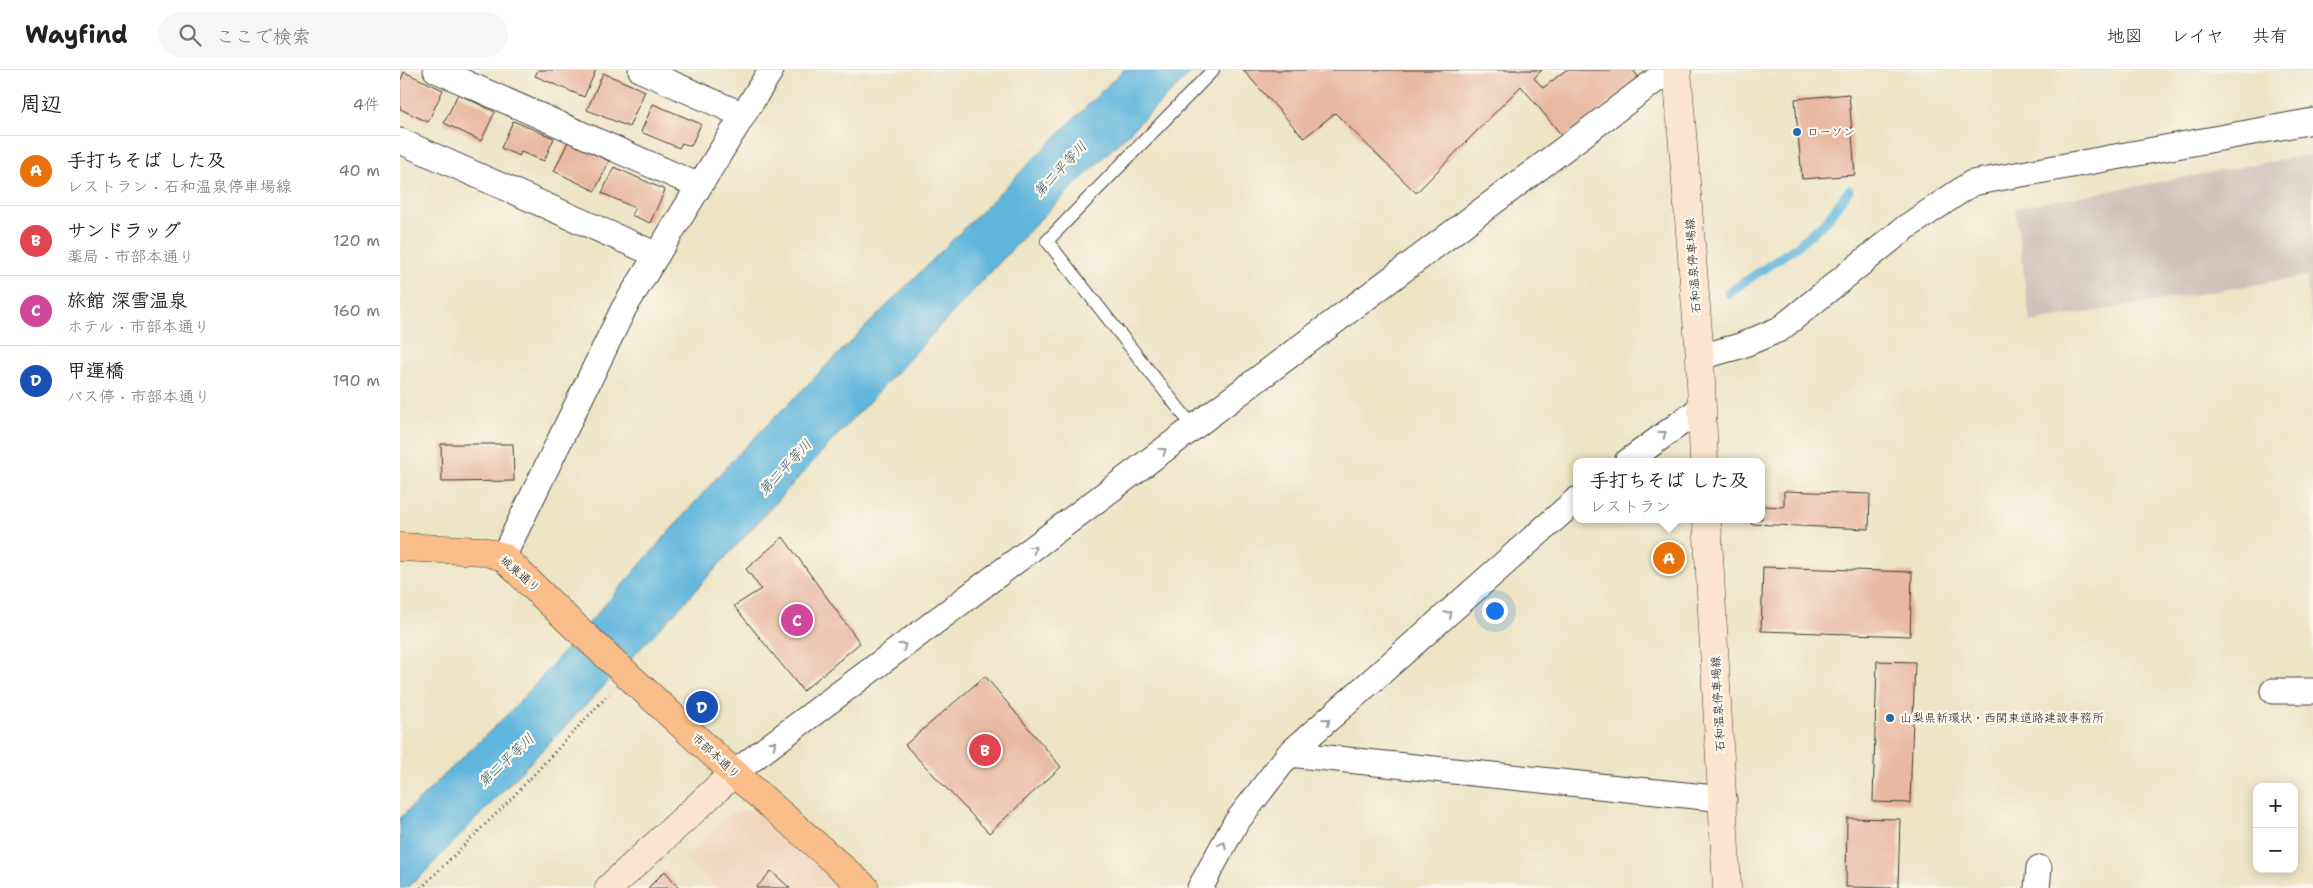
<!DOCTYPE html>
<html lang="ja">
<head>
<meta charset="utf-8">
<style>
	body { margin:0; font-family:"Shantell Sans","Klee One",sans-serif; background:#f6f6f6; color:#222 }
	.controls { position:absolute; right:15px; bottom:15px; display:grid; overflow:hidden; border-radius:10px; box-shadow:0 2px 12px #0003 }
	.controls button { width:45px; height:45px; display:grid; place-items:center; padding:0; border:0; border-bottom:1px solid #e0e0e0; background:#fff; color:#222; font:25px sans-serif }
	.you { position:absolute; left:1094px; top:540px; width:18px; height:18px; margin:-12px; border:4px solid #fff; border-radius:50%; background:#1a73e8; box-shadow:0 0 0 8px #1a73e833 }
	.badge { display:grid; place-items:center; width:32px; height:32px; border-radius:50%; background:#0b8043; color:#fff; font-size:16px; font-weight:700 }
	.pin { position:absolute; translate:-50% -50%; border:2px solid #fff; box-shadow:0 1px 5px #0006 }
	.popup { position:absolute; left:1173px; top:388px; width:192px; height:65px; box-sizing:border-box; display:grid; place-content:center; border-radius:10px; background:#fff; filter:drop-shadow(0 1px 4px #0005); font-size:16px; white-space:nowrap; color:#767676 }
	.popup b { font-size:19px; color:#222 }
	.popup::after { content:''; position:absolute; left:50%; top:100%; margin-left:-10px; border:10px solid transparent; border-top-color:#fff }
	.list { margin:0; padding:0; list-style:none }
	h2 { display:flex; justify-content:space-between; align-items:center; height:65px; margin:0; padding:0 20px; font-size:21px }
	h2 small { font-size:16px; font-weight:400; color:#767676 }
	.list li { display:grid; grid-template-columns:32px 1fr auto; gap:15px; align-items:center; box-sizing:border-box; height:70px; padding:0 20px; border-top:1px solid #e0e0e0 }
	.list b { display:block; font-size:19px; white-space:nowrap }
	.list p { margin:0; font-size:16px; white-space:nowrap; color:#767676 }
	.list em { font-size:16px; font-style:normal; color:#767676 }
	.icon { flex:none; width:28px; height:28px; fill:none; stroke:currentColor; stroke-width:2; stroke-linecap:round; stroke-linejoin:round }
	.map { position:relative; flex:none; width:1913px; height:818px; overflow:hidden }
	header { display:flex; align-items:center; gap:30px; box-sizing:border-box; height:70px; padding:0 25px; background:#fff; border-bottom:1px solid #e0e0e0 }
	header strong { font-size:24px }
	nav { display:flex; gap:28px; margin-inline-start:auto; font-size:18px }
	.search { width:350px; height:45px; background:#f6f6f6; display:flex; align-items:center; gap:12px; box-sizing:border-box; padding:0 18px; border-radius:28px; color:#767676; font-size:19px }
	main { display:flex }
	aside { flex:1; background:#fff }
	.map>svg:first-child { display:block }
	.built { fill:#f1d5bd }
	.industrial { fill:#cec1ba }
	.water { fill:#5fb5dc; stroke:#3e687c }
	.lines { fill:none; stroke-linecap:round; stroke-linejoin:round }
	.stream { stroke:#5fb5dc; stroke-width:9 }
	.building { fill:#e9b8a0 }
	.lane-casing { stroke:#3b3a35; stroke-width:14 }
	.street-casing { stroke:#3b3a35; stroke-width:27 }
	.secondary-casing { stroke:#3b3a35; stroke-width:29 }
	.highway-casing { stroke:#3b3a35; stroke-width:29 }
	.path { stroke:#3b3a35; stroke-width:3; stroke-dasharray:1 4; stroke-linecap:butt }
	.lane { stroke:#fff; stroke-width:12 }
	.street { stroke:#fff; stroke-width:25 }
	.secondary { stroke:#fce5cf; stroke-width:28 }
	.highway { stroke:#f8bd88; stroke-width:28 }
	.oneway { stroke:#999 }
	.poi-dot { fill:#1f6fb2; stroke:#fbf7ec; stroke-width:2 }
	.labels { text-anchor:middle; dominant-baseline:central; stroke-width:4.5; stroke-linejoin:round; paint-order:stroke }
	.poi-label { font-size:12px; fill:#1c1c1c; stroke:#fbf7ec; text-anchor:start }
	.street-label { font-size:12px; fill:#1c1c1c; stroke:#fbf7ec }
	.water-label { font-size:14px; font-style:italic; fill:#375969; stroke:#fbf7ec }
</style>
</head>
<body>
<header>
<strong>Wayfind</strong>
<div class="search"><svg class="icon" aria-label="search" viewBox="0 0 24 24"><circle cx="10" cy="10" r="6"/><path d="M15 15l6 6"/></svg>ここで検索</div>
<nav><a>地図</a><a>レイヤ</a><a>共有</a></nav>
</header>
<main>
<aside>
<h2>周辺<small>4件</small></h2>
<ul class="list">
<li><span class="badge" style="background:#e8710a">A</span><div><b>手打ちそば した及</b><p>レストラン · 石和温泉停車場線</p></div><em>40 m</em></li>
<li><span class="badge" style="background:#e0444e">B</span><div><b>サンドラッグ</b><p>薬局 · 市部本通り</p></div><em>120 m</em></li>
<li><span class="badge" style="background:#d1479c">C</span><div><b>旅館 深雪温泉</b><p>ホテル · 市部本通り</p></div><em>160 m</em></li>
<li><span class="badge" style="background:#1a4fb4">D</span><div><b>甲運橋</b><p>バス停 · 市部本通り</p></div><em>190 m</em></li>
</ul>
</aside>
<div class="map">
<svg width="1913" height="818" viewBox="0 0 1913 818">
	<rect width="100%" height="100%" fill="#fbf7ec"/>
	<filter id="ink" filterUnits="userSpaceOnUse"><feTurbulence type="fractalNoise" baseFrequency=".02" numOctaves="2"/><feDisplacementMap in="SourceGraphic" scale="10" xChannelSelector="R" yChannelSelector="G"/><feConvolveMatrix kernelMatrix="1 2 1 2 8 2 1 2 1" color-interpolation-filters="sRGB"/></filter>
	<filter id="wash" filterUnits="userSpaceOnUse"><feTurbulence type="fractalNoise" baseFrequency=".0096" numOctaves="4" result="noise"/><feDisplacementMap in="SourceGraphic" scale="20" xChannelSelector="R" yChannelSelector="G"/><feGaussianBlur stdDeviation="1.12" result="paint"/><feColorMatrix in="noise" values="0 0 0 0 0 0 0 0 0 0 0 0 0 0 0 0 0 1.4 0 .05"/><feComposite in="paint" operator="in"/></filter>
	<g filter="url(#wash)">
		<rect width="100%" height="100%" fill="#ede4c4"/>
		<path class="built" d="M344 740 357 741 442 818H316L282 788 333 743Z"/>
		<path class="industrial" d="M1913 84V258L1906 206 1630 252 1615 138Z"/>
		<path class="water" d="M723 0H794L647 142 419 385 284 533 21 806 6 818H0V748L114 638 335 387Z"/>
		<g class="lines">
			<path class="stream" d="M1328 223 1395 178 1426 151 1449 120"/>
		</g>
		<g id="blocks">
			<path class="building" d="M138 0H196L184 27 135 6Z
				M843 0H1142L1134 8 1143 18 1166 0H1233L1239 8 1164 68 1121 16 1016 123 935 43 904 68Z
				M4 2 43 20 28 52 0 39V12Z
				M203 3 245 21 229 57 187 40Z
				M58 24 95 42 81 71 44 53Z
				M1449 24 1455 105 1402 109 1395 29Z
				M253 34 301 54 291 76 282 73 279 78 241 62Z
				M113 51 154 68 144 91 121 82 119 86 101 78Z
				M168 72 209 91 195 121 154 101Z
				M214 97 265 120 250 153 231 145 235 138 202 123Z
				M41 374H113L114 411 42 412Z
				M1384 421 1470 424 1469 459 1351 454V449H1362V436L1384 437Z
				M383 467 460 573 403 621 334 536 361 519 346 499Z
				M1363 497 1512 502 1510 566 1361 561Z
				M1477 591 1515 592 1510 733 1473 732Z
				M585 606 661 697 589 763 505 675Z
				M1447 748 1500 749 1498 818 1446 817Z
				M265 801 279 818H248Z
				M371 801 390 818H356Z"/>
		</g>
	</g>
	<g filter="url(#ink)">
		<use href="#blocks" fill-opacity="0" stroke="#3b3a35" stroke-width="1"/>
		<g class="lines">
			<g class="lane-casing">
				<path id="lane" d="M794 358 647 171 813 0"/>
			</g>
			<g class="street-casing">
				<path id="street" d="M36 0 299 116
					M241 0 343 45
					M0 71 257 185
					M1300 287 1340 276 1380 259 1505 158 1572 113 1913 51
					M1227 392 1301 338
					M103 487 224 238 371 0
					M1873 621H1913
					M889 684 1324 729
					M334 703 1269 0
					M800 818 835 754 889 684 1176 430
					M1637 818 1639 798"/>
			</g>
			<g class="secondary-casing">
				<path id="secondary" d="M1277 0 1300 287 1304 392
					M1307 449 1327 818
					M209 818 334 703"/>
			</g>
			<g class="highway-casing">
				<path id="highway" d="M0 477 83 481 103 487 169 551 334 703 465 818"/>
			</g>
			<path class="path" d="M21 818 110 730 209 624"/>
			<use href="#lane" class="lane"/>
			<use href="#street" class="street"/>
			<use href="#secondary" class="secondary"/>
			<use href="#highway" class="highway"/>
		</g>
		<defs><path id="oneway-chevron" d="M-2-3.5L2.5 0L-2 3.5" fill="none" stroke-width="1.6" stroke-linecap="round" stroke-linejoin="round" transform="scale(1.25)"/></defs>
		<g class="oneway">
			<use href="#oneway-chevron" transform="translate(1263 364) rotate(-37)"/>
			<use href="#oneway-chevron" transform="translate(763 381) rotate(-37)"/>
			<use href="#oneway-chevron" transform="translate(633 479) rotate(-37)"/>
			<use href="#oneway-chevron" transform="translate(1049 544) rotate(-42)"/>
			<use href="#oneway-chevron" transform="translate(503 576) rotate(-37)"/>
			<use href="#oneway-chevron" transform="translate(927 651) rotate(-41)"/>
			<use href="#oneway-chevron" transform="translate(373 674) rotate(-37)"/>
			<use href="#oneway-chevron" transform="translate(823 775) rotate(-62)"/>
		</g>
	</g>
	<g class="poi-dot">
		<circle cx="1397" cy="62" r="5"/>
		<circle cx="1490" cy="648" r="5"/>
	</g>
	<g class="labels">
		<g class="poi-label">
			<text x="1407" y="62">ローソン</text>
			<text x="1500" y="648">山梨県新環状・西関東道路建設事務所</text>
		</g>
		<g class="street-label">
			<text transform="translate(1293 196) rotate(-94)">石和温泉停車場線</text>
			<text transform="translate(120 504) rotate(41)">城東通り</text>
			<text transform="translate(1318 634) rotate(-93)">石和温泉停車場線</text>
			<text transform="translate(316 686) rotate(43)">市部本通り</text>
		</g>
		<g class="water-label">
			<text transform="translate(660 99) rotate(-47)">第二平等川</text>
			<text transform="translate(385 397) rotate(-47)">第二平等川</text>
			<text transform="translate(106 690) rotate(-43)">第二平等川</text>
		</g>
	</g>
</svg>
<div class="controls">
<button>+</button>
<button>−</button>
</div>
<div class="you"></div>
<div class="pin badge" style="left:1269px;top:488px;background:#e8710a">A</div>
<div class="popup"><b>手打ちそば した及</b>レストラン</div>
<div class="pin badge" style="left:585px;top:680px;background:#e0444e">B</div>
<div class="pin badge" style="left:397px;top:550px;background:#d1479c">C</div>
<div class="pin badge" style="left:302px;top:637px;background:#1a4fb4">D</div>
</div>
</main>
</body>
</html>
